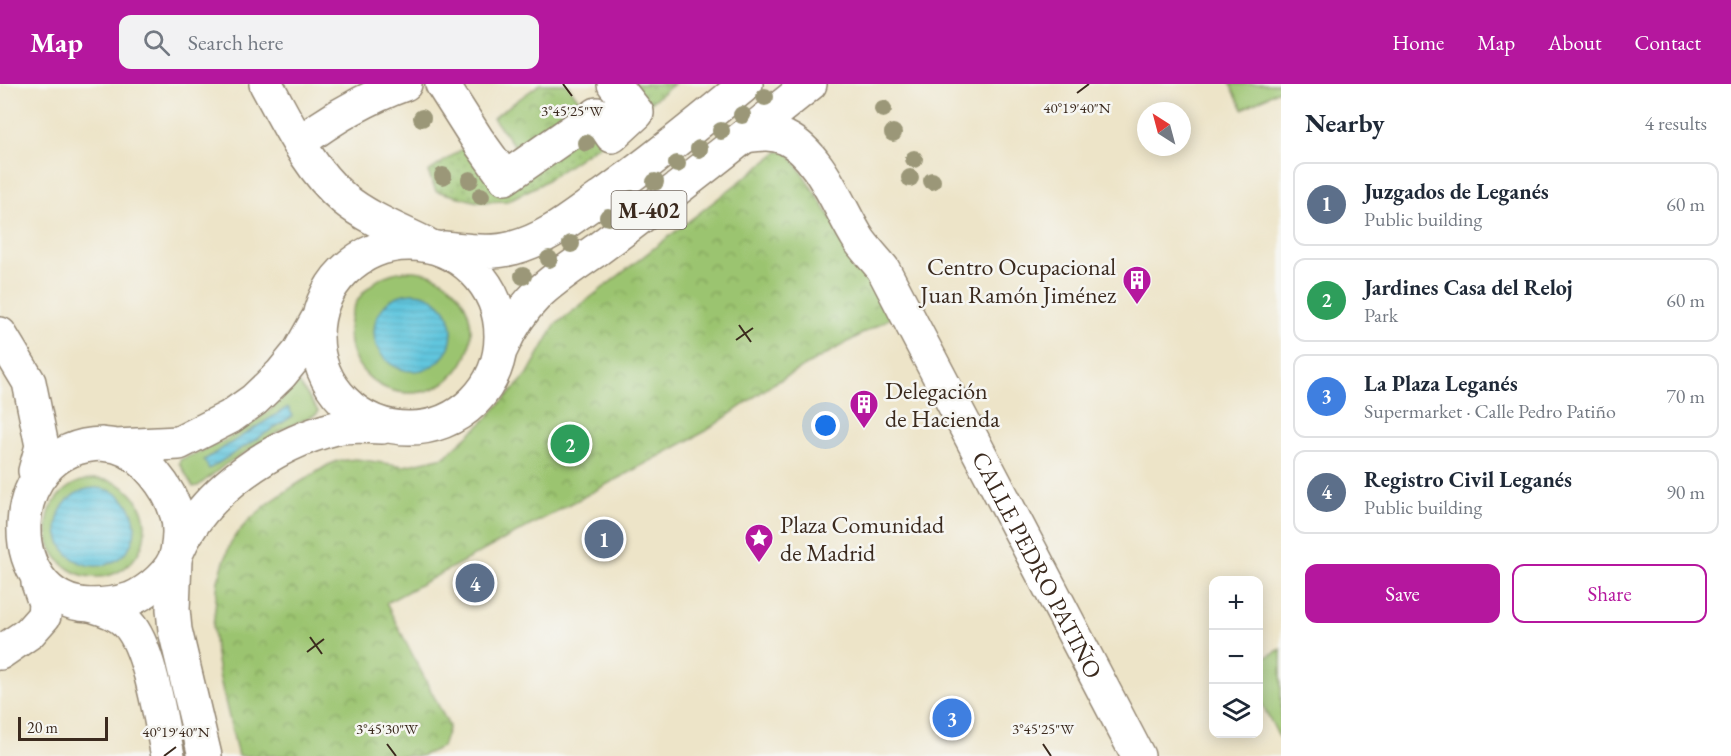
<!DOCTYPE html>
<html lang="en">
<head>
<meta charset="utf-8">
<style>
	body { margin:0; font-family:"EB Garamond",serif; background:#f2f2f3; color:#1f2937 }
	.controls { position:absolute; right:18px; bottom:18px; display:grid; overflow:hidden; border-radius:12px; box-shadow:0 3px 15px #0003 }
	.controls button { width:54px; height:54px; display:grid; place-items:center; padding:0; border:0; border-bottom:2px solid #e0e1e3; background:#fff; color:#1f2937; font:30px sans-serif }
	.compass { position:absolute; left:1137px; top:18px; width:54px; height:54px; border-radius:50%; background:#fff; box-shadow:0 3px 15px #0003; rotate:324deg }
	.scale { position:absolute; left:18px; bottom:15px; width:90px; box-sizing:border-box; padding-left:6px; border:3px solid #3b2a1e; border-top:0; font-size:16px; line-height:21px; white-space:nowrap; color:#3b2a1e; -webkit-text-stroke:4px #f6f6f2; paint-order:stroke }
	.you { position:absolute; left:826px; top:342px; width:21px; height:21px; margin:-15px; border:4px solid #fff; border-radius:50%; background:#1a73e8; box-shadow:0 0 0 9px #1a73e833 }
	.badge { display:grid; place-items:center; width:39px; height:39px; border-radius:50%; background:#b5179e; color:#fff; font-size:20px; font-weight:700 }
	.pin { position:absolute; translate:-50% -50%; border:3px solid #fff; box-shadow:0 2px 6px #0006 }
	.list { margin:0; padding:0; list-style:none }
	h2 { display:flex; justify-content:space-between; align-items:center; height:78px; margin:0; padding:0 24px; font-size:26px }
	h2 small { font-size:20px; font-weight:400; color:#747a83 }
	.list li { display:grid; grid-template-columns:39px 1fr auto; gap:18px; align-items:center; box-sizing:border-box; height:84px; margin:0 12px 12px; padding:0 12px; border:2px solid #e0e1e3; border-radius:12px }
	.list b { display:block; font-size:22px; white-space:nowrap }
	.list p { margin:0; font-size:20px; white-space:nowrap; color:#747a83 }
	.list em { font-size:20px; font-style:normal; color:#747a83 }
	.actions { display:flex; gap:12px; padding:18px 24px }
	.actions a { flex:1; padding:14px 0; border:2px solid #b5179e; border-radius:12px; text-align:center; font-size:21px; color:#b5179e }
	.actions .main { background:#b5179e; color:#fff }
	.icon { flex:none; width:33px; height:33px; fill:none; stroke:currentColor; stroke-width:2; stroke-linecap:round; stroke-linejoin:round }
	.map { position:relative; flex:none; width:1281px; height:672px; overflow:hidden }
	header { display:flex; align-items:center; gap:36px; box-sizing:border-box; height:84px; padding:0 30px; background:#b5179e; color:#fff }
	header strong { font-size:28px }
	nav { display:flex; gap:33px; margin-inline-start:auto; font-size:21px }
	.search { width:420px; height:54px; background:#f2f2f3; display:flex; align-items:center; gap:15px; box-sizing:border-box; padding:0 21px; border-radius:12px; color:#747a83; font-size:22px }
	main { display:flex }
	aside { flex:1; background:#fff }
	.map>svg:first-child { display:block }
	.grass { fill:#9bc470; stroke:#6b7747; stroke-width:1.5 }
	.park { fill:url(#park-crowns); stroke:#6b7747; stroke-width:1.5 }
	.garden { fill:url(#garden-dots); stroke:#6b7747; stroke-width:1.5 }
	.water { fill:url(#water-rules); stroke:#4e787e; stroke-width:1.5 }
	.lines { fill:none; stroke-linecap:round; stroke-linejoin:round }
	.minor-casing { stroke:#948773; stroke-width:36 }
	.major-casing { stroke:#948773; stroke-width:36 }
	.highway-casing { stroke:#948773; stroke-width:36 }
	.minor { stroke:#fff; stroke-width:33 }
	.major { stroke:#fff; stroke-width:33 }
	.highway { stroke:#fff; stroke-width:33 }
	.tree { fill:#9b9778 }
	.ticks { fill:none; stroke:#3b2a1e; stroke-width:2 }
	.labels { text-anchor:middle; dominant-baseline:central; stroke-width:5; stroke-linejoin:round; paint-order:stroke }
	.shield { fill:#f6f6f2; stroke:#73675e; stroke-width:1.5 }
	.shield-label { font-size:22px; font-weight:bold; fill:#3b2a1e }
	.poi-label { font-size:24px; fill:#3b2a1e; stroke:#f6f6f2; text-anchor:start }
	.street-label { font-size:24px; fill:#3b2a1e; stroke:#f6f6f2 }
	.ticks-label { font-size:15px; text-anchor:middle; fill:#3b2a1e; stroke:#f6f6f2; stroke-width:5; stroke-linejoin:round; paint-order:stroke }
</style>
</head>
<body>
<header>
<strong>Map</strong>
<div class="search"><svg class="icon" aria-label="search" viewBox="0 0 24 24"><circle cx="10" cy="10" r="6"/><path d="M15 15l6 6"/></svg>Search here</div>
<nav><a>Home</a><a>Map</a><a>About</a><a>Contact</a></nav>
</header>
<main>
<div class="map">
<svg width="1281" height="672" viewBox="0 0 1281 672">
	<defs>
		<pattern id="park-crowns" width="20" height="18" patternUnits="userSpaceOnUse" patternTransform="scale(1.5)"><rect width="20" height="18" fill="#9bc470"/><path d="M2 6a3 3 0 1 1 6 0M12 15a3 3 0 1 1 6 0" fill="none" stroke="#809f5b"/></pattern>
		<pattern id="garden-dots" width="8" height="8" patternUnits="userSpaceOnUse" patternTransform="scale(1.5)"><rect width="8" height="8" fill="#9bc470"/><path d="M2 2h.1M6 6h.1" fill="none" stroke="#809f5b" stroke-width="1.8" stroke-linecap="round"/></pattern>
		<pattern id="water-rules" width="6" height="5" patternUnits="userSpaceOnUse" patternTransform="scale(1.5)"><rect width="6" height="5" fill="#61c6de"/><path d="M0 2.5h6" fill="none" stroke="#55aabe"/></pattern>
	</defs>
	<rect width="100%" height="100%" fill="#f6f6f2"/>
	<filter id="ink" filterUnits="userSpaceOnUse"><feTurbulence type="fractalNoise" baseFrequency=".0167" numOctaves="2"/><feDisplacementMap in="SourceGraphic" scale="12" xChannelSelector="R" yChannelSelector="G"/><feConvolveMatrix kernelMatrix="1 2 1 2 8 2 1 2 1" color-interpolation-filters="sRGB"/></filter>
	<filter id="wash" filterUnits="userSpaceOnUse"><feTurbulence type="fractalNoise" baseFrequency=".008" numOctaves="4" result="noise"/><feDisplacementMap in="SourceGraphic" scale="24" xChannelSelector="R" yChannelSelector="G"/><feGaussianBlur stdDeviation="1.35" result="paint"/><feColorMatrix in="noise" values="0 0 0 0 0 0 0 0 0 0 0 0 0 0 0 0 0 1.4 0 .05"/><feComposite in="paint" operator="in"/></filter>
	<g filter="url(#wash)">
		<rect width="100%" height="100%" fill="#ede4c8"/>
		<path class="grass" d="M1230 0H1281V5L1243 25Z
			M349 248a61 61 0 1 1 122 0a61 61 0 1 1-122 0Z
			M299 299 318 327 317 330 283 345 226 380 198 402 193 403 179 379 181 375C211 365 243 348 268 328 279 320 288 307 299 299Z
			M47 444a49 49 0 1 1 98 0a49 49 0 1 1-98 0Z
			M1281 565V657L1259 614V577Z"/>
		<path class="park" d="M540 0H567L579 16 515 63 493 34Z
			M779 67 790 70 894 232 773 300 706 347 386 519 449 642 442 663 421 672H238L220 595 215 565 213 543 218 497 225 475 230 460 235 452 248 437 269 419 294 402 328 381 338 377 356 375 404 382 444 373 482 339 527 291 555 241Z"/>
		<path class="garden" d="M614 0H674L637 29Z
			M597 30 612 52 541 100 507 117 478 118 436 107 428 88 477 55 504 94Z"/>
		<path class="water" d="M374 248a39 39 0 1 1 78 0a39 39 0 1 1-78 0Z
			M288 323 293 332 209 385 204 376Z
			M57 443a39 39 0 1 1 78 0a39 39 0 1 1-78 0Z"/>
	</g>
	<g filter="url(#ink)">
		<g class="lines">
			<g class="minor-casing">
				<g id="minor">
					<path d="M442 0 477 55 505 94 597 30 612 52 637 29 614 0"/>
					<path id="s1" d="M745 52C759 50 772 48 786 54 821 71 839 125 859 156 866 166 875 175 883 185L1138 672"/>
					<path d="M299 59C332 34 366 14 405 0"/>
					<path d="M0 569 29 549 44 532 45 519 38 499"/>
				</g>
			</g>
			<g class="major-casing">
				<path id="major" d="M266 0C288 40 309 85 344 115 367 134 400 147 426 160
					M0 250 29 298 42 362 35 387
					M175 476 173 525 175 546 205 672
					M91 521C104 525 118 529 128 540 150 563 161 639 168 672"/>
			</g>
			<g class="highway-casing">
				<path id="highway" d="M317 252a92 92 0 1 1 184 0a92 92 0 1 1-184 0Z
					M444 164C467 166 492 170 513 164 544 156 568 137 593 119 646 82 696 41 746 0
					M501 265C525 211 552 197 598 165 617 151 637 136 656 121 708 81 759 41 810 0
					M102 360C106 361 112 361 116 362 143 369 170 405 177 431 180 442 179 457 177 468 173 488 149 507 131 515 119 519 103 521 90 521 0 519 0 362 102 360Z
					M116 362 179 359 230 333 254 316 281 290 299 268 317 236
					M178 466C204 407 273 360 336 344 350 341 367 342 382 343"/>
			</g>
			<use href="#minor" class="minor"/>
			<use href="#major" class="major"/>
			<use href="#highway" class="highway"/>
		</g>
		<g class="tree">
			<circle cx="765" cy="13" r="9"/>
			<circle cx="883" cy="25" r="9"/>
			<circle cx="742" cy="31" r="9"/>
			<circle cx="422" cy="34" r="9"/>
			<circle cx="721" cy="47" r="9"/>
			<circle cx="893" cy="49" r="9"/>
			<circle cx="586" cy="59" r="9"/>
			<circle cx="699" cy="65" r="9"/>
			<circle cx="914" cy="75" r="9"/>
			<circle cx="677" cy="80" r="9"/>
			<circle cx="443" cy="92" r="9"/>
			<circle cx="910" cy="94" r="9"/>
			<circle cx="470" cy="96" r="9"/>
			<circle cx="932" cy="97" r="9"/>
			<circle cx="655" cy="98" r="9"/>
			<circle cx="481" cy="112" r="9"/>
			<circle cx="632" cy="115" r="9"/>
			<circle cx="608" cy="133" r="9"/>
			<circle cx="571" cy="160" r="9"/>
			<circle cx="549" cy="175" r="9"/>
			<circle cx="523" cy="192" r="9"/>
		</g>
	</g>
	<path class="ticks" d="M563 0 572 12M1077 9 1089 0M739 241 751 258M736 256 753 244M310 553 322 570M307 568 324 555M387 660 396 672M1043 660 1051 672M164 672 176 663"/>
	<defs>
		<g id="building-pin" transform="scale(1.5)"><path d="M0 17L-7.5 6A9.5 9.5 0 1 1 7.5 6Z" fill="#b5179e" stroke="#f6f6f2"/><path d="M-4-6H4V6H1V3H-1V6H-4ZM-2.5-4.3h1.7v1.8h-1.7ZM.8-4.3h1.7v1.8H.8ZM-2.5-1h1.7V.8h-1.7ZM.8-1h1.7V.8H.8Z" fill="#fff"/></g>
		<g id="sight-pin" transform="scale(1.5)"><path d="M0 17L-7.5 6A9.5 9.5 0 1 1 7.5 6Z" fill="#b5179e" stroke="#f6f6f2"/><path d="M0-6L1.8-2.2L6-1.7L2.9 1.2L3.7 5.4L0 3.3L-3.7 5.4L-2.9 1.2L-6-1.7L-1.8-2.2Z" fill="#fff"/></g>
	</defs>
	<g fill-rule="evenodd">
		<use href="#building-pin" x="1137" y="196"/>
		<use href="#building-pin" x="864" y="320"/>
		<use href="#sight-pin" x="759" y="454"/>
	</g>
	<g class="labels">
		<rect class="shield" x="611.5" y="107" width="75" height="38" rx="4.5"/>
		<g class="shield-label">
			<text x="649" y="126">M-402</text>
		</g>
		<g class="poi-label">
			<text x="1116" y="182" text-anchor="end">Centro Ocupacional<tspan x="1116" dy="28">Juan Ramón Jiménez</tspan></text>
			<text x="885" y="306">Delegación<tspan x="885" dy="28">de Hacienda</tspan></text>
			<text x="780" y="440">Plaza Comunidad<tspan x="780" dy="28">de Madrid</tspan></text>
		</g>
		<g class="street-label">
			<text stroke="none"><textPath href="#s1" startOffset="540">CALLE PEDRO PATIÑO</textPath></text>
		</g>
	</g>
	<g class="ticks-label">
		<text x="1077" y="29">40°19'40"N</text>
		<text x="572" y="32">3°45'25"W</text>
		<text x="387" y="650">3°45'30"W</text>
		<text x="1043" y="650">3°45'25"W</text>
		<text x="176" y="653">40°19'40"N</text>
	</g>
</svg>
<div class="controls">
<button>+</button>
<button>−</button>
<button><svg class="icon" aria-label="layers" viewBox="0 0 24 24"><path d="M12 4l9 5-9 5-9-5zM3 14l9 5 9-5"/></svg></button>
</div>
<svg class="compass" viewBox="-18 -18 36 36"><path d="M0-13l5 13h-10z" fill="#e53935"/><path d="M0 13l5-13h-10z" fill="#747a83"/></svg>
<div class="scale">20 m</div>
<div class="you"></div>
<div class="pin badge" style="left:604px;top:455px;background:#5c6f8a">1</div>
<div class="pin badge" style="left:570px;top:360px;background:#2e9e5b">2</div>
<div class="pin badge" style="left:952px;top:634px;background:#3f7fe0">3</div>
<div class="pin badge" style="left:475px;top:499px;background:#5c6f8a">4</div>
</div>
<aside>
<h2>Nearby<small>4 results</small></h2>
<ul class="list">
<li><span class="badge" style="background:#5c6f8a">1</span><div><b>Juzgados de Leganés</b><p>Public building</p></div><em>60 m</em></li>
<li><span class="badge" style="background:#2e9e5b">2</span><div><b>Jardines Casa del Reloj</b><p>Park</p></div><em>60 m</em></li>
<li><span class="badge" style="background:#3f7fe0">3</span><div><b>La Plaza Leganés</b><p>Supermarket · Calle Pedro Patiño</p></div><em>70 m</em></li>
<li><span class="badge" style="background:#5c6f8a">4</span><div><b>Registro Civil Leganés</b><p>Public building</p></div><em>90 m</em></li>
</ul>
<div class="actions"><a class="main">Save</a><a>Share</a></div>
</aside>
</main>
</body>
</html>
